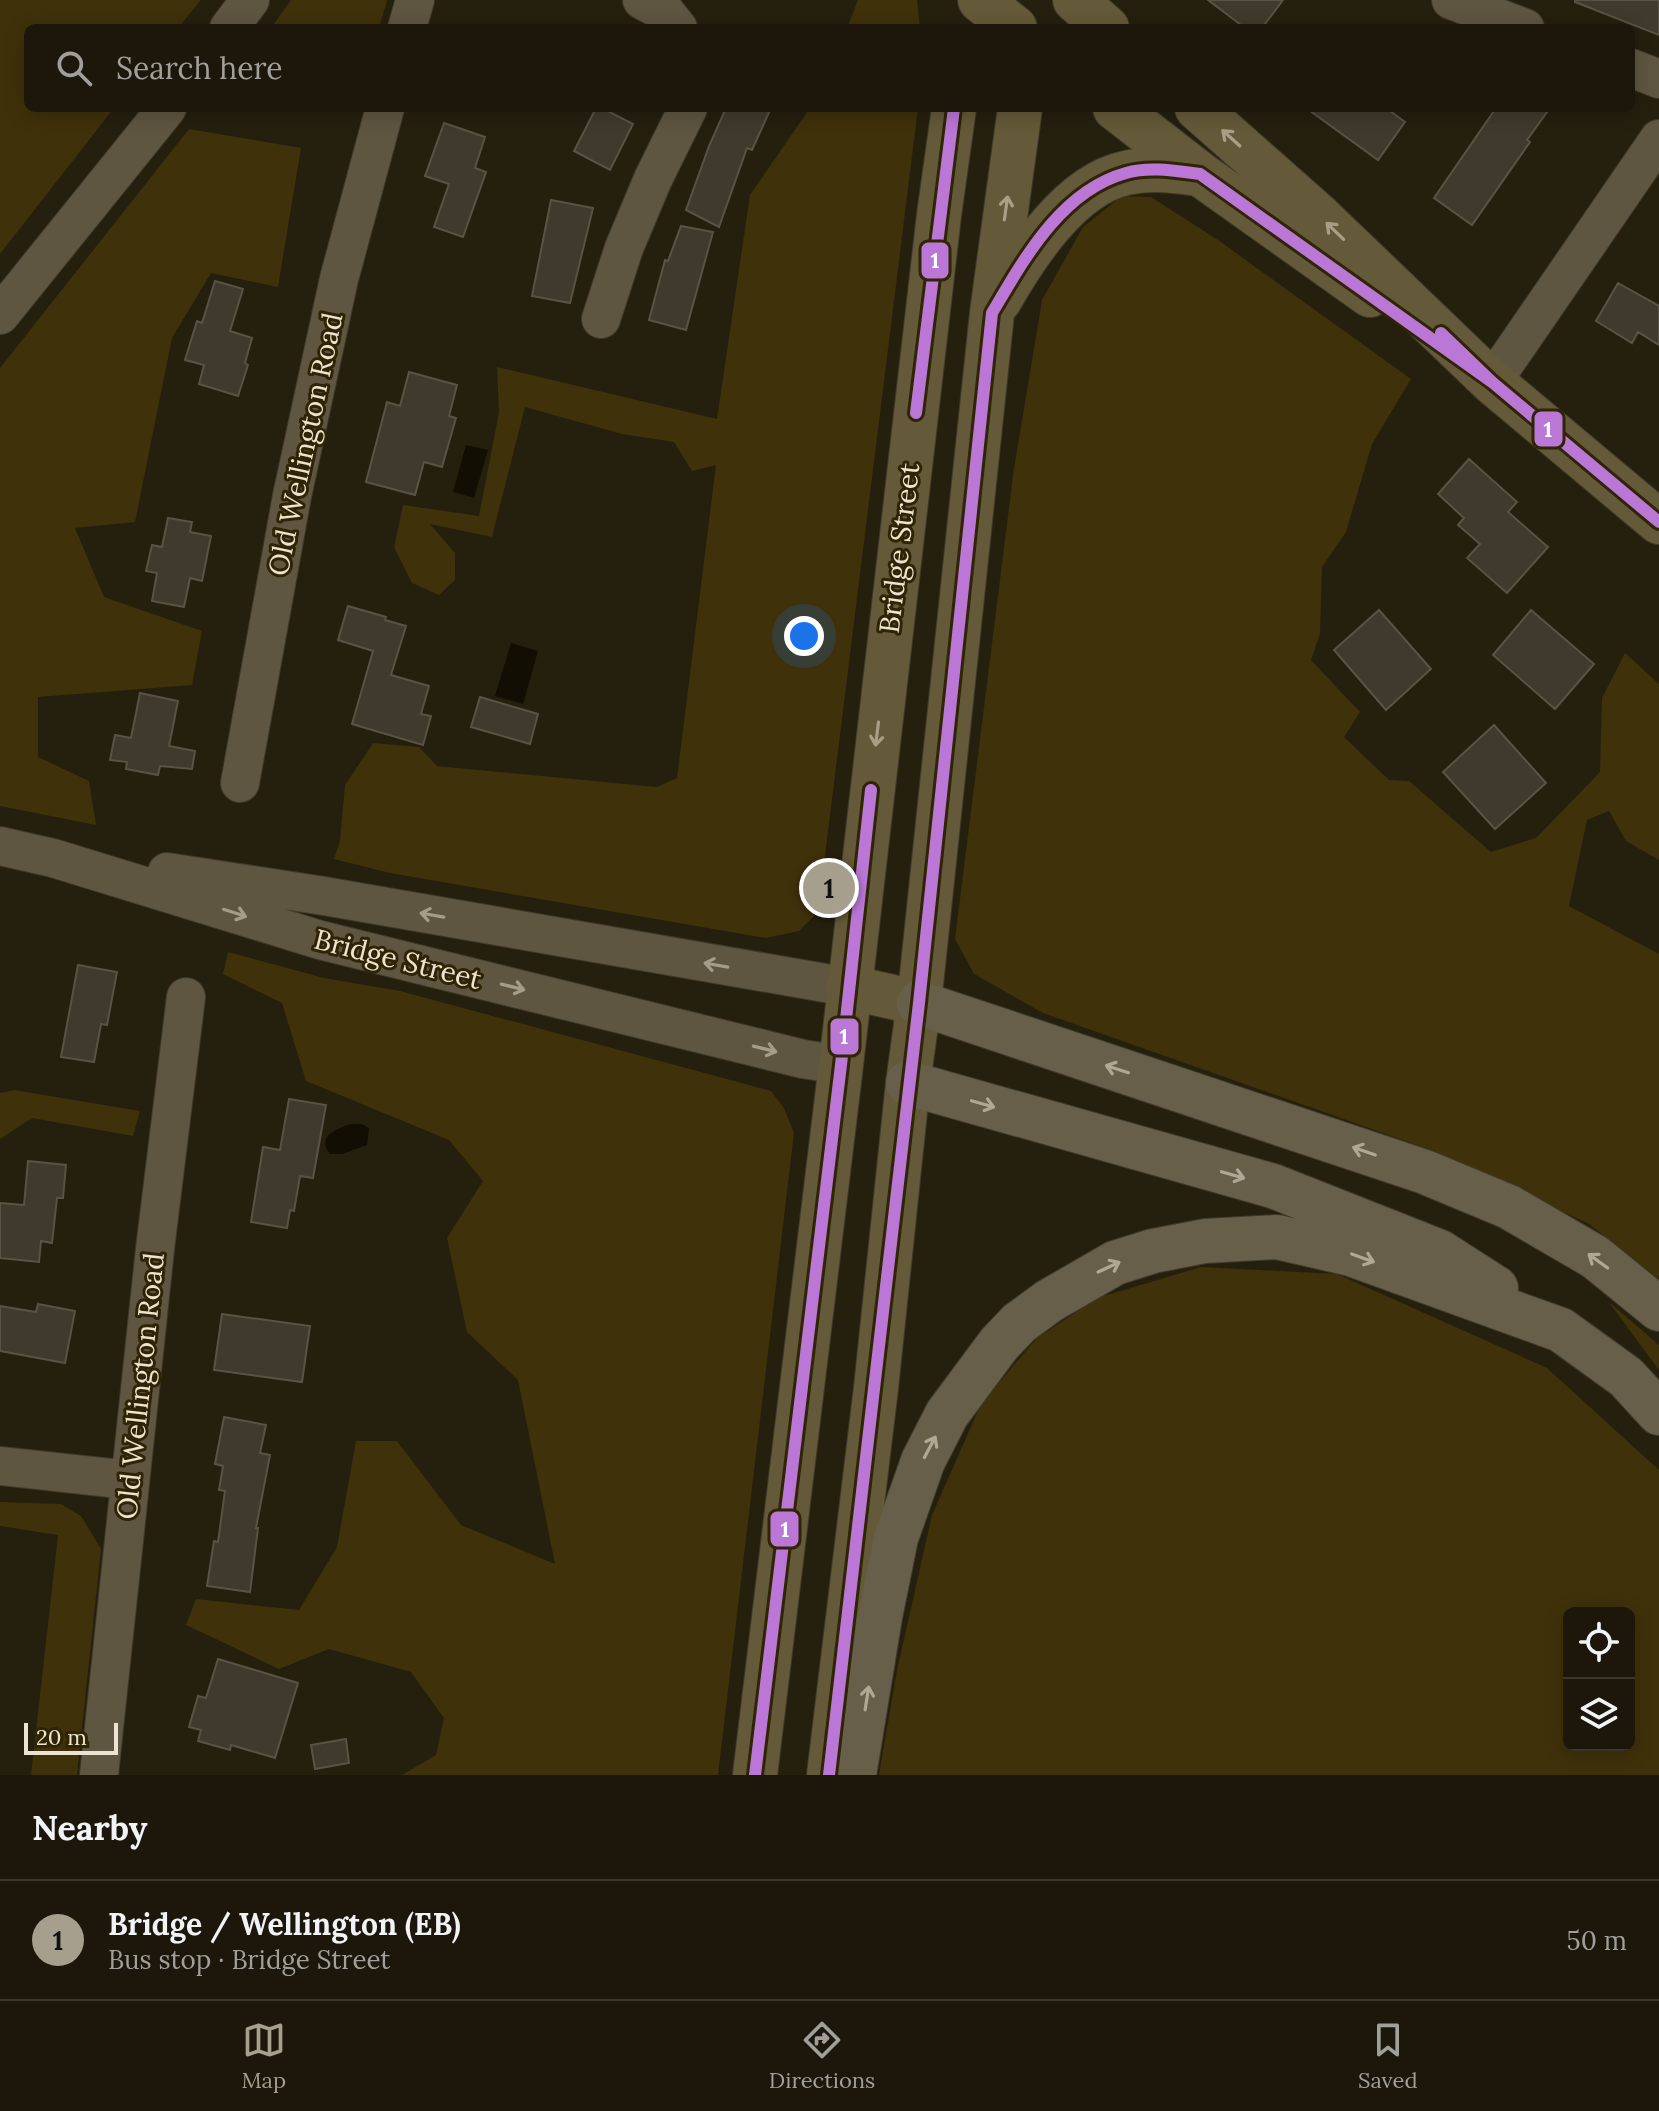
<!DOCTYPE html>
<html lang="en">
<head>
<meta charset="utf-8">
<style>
	body { margin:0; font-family:Lora,serif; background:#292418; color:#f1f3f6 }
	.controls { position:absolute; right:24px; bottom:24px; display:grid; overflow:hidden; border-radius:12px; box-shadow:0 4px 20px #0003 }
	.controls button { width:72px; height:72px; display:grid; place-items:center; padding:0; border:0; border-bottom:2px solid #3a362b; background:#1c170a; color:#f1f3f6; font:40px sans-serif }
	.scale { position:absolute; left:24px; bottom:20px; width:94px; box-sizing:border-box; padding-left:8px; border:4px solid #ebe4d2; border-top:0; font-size:22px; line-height:28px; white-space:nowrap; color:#ebe4d2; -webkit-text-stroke:6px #2f2404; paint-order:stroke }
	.you { position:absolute; left:804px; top:636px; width:28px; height:28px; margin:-20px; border:6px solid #fff; border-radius:50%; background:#1a73e8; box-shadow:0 0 0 12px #1a73e833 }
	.badge { display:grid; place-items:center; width:52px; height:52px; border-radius:50%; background:#a69f8d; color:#111; font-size:26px; font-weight:700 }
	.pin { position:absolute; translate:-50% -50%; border:4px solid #fff; box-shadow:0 2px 8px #0006 }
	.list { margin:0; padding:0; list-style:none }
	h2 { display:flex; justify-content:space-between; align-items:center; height:104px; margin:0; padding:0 32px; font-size:34px }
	h2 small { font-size:26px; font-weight:400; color:#a09f9c }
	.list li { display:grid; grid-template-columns:52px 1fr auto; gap:24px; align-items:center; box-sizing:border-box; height:120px; padding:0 32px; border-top:2px solid #3a362b }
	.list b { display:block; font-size:30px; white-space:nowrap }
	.list p { margin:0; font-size:26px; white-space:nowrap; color:#a09f9c }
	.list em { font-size:26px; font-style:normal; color:#a09f9c }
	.icon { flex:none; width:44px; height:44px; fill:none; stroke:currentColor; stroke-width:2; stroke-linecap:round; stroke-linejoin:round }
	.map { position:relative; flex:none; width:1659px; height:1775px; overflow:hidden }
	.search { position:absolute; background:#1c170a; box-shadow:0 4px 20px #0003; left:24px; right:24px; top:24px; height:88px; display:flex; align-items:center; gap:20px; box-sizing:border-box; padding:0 28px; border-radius:12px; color:#a09f9c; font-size:30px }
	.sheet { height:224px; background:#1c170a }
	nav { display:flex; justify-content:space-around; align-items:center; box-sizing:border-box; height:112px; border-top:2px solid #3a362b; background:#1c170a; font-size:22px; color:#a09f9c }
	nav a { display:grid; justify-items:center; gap:4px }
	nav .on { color:#a69f8d }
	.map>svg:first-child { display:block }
	.green { fill:#3f310a; fill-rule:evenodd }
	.water { fill:#130e03 }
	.building { fill:#3f3a2b; stroke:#595345; stroke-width:2 }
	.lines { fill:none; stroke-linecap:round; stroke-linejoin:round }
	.minor-casing { stroke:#3f3a2b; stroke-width:40 }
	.major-casing { stroke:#3f3a2b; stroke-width:46 }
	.highway-casing { stroke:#3f3a2b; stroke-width:46 }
	.minor { stroke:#5e5641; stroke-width:38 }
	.major { stroke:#645a39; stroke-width:44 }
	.highway { stroke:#675f4a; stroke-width:44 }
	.bus-1-casing { stroke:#2f2404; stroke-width:18 }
	.bus-1 { stroke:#ba77d6; stroke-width:12 }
	.oneway { stroke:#a89f86 }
	.oneway2 { stroke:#a49d8a }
	.oneway3 { stroke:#b0a895 }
	.labels { text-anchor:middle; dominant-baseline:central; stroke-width:6; stroke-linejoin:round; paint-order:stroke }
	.street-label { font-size:28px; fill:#ebe4d2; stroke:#2f2404 }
	.line-badge { stroke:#2f2404; stroke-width:3 }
	.badge-label { font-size:22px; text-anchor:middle; font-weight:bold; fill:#fff }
</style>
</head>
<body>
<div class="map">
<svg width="1659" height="1775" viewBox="0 0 1659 1775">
	<rect width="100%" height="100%" fill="#251f0e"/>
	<path class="green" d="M0 0H201L178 28H28V108H114L0 254Z
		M291 0H387L379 28H271Z
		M858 0H917L920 28H847Z
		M810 108H918L818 912 799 931 766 938 390 873 334 859 340 841 345 785 373 743 419 747 437 766 657 787 677 778 716 465 692 471 674 442 622 434 525 407 492 537 430 524 455 553V580L439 595 412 583 394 547 403 505 479 516 499 412 497 367 717 419 750 195Z
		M189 129 301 148 278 287 211 273 172 338 135 522 75 528 104 597 202 631 192 685 38 697V757L89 781 96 825 0 806V368Z
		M1122 196 1151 197 1218 240 1411 379 1372 444 1346 532 1322 567 1320 634 1311 660 1360 712 1344 737 1389 780 1409 781 1491 852 1536 838 1600 772 1602 698 1625 653 1659 684V860L1626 841 1609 811 1587 820 1569 906 1659 954V1279L1589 1224 1434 1151 1043 1013 974 974 955 939 1014 468 1042 300 1083 227Z
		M228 952 324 978 400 991 771 1091 784 1108 794 1133 718 1775H402L436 1755 444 1718 411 1672 329 1649 279 1669 186 1625 196 1599 299 1610 337 1547 356 1441H397L461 1525 555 1564 518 1380 467 1332 447 1238 483 1181 449 1140 306 1081 282 1003 223 974Z
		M14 1090 140 1111 133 1136 32 1118 0 1139V1093Z
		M1201 1267 1337 1274 1547 1368 1659 1470V1775H879L897 1670 932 1515 981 1404 1036 1339 1097 1298ZM1569 1613H1629V1745H1569Z
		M1608 1301 1659 1345V1370Z
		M0 1502 61 1504 81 1516 101 1549 77 1775H31L58 1535 0 1526Z"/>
	<path class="water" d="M466 445 488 450 474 498 453 492Z
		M511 643 538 651 523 704 495 696Z
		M352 1124H362L369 1128 367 1145 342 1154H330C316 1136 337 1128 352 1124Z"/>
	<path class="building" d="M1208 0H1283L1262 28H1245Z
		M1575 0H1659V35L1575 2Z
		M596 108H602L633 124 610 170 574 151Z
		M726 108H771L752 150 747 148 719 227 686 210 709 146Z
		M1306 108H1386L1405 122 1378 160Z
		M1496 108H1550L1527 140 1530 142 1472 225 1434 198Z
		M444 123 485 137 475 168 486 172 463 237 434 227 449 184 425 176Z
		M551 200 593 208 570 303 532 296Z
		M681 226 713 232 686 330 649 320 665 260 668 261Z
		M215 281 243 289 230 331 252 338 245 363 248 365 238 396 199 384 204 365 185 360 197 321 202 323Z
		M1618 283 1659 306V345L1638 332 1632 343 1596 321Z
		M409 372 457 385 449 416 456 418 442 467 424 462 415 495 366 482 387 402 400 406Z
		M1469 459 1517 502 1508 512 1548 547 1507 593 1467 558 1480 544 1458 525 1464 518 1438 494Z
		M168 518 192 522 190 532 211 536 202 581 190 578 184 607 152 601 157 573 146 571 152 545 162 547Z
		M348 606 386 617 385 620 406 626 391 675 429 686 421 714 431 716 423 745 352 724 373 651 338 640Z
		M1379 610 1431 669 1386 710 1334 650Z
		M1531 610 1594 664 1555 709 1493 655Z
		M140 693 178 701 169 746 195 751 192 769 160 766 158 775 126 769 127 762 110 760 115 735 131 738Z
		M480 697 538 714 530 744 471 727Z
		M1494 725 1546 783 1495 829 1443 772Z
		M78 965 117 972 107 1025 101 1024 94 1062 61 1057Z
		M289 1099 326 1105 313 1178 300 1176 294 1211 290 1210 287 1228 251 1222 263 1147 280 1150Z
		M28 1161 66 1165 63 1198H57L52 1243 41 1241 39 1262 0 1258V1203L24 1205Z
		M38 1304 75 1311 65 1363 0 1351V1306L36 1312Z
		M222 1314 310 1326 302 1382 214 1370Z
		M224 1417 266 1425 260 1453 270 1455 256 1528H258L250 1592 207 1586 214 1541 218 1542 225 1491 219 1490 223 1466 215 1464Z
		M218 1659 298 1683 275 1758 231 1745 230 1750 198 1741 201 1730 189 1727 198 1696 206 1698Z
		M346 1739 349 1763 315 1769 311 1745Z"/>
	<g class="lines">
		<g class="minor-casing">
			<path id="minor" d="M642 0 666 13 678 28
				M1451 0 1525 28
				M229 28 250 0
				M407 28 415 0
				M1631 68 1659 79
				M0 315 167 108
				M601 319 624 248 653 179 688 108
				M1492 382 1659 139
				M240 783 292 496 339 279 385 108
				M0 846 53 858 320 940 803 1059 841 1065
				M167 872 324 896 848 987
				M0 1466 129 1480
				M99 1775 155 1249 186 997"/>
		</g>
		<g class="major-casing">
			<path id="major" d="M980 0 1015 28
				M1075 0 1107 28
				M1115 108 1200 174 1370 295
				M1197 108 1319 216 1492 382 1659 522
				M999 301C1026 254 1070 185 1126 173 1151 167 1175 171 1200 174
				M848 987 919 1003
				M755 1775 841 1065 939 215 954 108
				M829 1775 876 1388 908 1083 919 1003 992 313 1020 108"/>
		</g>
		<g class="highway-casing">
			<path id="highway" d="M919 1003 1425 1172 1509 1207 1595 1257 1659 1309
				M908 1083 1273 1186 1440 1252 1496 1288
				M854 1775 880 1617 896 1538 923 1461 947 1414 999 1344 1019 1323 1049 1301 1115 1263 1153 1251 1205 1241 1277 1237 1351 1254 1561 1330 1626 1377 1659 1413"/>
		</g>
		<use href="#minor" class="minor"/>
		<use href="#major" class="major"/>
		<use href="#highway" class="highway"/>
		<g class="bus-1-casing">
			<path id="bus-1" d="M1441 333 1492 382 1659 522
				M916 413 954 108
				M755 1775 841 1065 871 790
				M829 1775 919 1003 992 313C1024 259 1061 191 1126 173 1150 166 1176 171 1200 174L1492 382"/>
		</g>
		<use href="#bus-1" class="bus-1"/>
	</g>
	<defs><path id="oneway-shaft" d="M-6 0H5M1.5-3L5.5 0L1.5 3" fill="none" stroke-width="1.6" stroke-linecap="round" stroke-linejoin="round" transform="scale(2)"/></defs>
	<g class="oneway">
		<use href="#oneway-shaft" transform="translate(1231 138) rotate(-138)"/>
		<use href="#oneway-shaft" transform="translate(1006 208) rotate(-82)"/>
		<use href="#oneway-shaft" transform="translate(1335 231) rotate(-136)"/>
		<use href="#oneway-shaft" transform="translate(877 734) rotate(97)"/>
	</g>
	<g class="oneway2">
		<use href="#oneway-shaft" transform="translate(235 913) rotate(18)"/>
		<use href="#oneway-shaft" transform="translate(432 915) rotate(-170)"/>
		<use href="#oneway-shaft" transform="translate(716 965) rotate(-170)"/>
		<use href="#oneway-shaft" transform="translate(513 987) rotate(14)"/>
		<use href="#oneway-shaft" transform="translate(765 1049) rotate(14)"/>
	</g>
	<g class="oneway3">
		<use href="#oneway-shaft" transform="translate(1117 1069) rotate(-162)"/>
		<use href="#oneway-shaft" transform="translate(983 1104) rotate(16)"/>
		<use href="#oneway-shaft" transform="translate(1364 1151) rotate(-161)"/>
		<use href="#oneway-shaft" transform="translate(1233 1175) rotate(16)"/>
		<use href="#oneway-shaft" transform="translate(1363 1258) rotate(20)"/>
		<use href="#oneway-shaft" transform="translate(1598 1261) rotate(-144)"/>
		<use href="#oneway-shaft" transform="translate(1109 1267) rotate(-25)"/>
		<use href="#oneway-shaft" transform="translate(930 1447) rotate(-62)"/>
		<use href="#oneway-shaft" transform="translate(867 1698) rotate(-81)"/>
	</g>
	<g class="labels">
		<g class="street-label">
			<text transform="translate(305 444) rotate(-78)">Old Wellington Road</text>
			<text transform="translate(899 548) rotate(-83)">Bridge Street</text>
			<text transform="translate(398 959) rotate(14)">Bridge Street</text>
			<text transform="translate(140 1386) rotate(-84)">Old Wellington Road</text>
		</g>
	</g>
	<g class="line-badge">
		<rect x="920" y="241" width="30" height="39" rx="8" fill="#ba77d6"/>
		<rect x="1533" y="410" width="31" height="38" rx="8" fill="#ba77d6"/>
		<rect x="829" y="1017" width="31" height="39" rx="8" fill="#ba77d6"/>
		<rect x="769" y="1510" width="31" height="38" rx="8" fill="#ba77d6"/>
	</g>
	<g class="badge-label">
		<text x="935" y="268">1</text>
		<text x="1548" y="437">1</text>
		<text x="844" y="1044">1</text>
		<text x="785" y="1537">1</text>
	</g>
</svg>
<div class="controls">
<button><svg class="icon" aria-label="locate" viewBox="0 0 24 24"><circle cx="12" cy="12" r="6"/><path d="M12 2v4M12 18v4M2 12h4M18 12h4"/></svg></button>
<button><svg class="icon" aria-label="layers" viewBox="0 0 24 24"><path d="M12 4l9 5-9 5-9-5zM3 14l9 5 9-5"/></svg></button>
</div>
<div class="scale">20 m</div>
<div class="you"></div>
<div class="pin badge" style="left:829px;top:888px">1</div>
<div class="search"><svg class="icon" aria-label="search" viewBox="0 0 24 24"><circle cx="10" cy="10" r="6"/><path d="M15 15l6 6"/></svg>Search here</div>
</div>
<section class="sheet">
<h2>Nearby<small></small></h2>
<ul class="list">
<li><span class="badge">1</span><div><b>Bridge / Wellington (EB)</b><p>Bus stop · Bridge Street</p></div><em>50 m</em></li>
</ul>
</section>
<nav>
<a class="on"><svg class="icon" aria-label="map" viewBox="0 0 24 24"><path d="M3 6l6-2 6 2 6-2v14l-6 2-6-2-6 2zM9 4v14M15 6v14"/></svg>Map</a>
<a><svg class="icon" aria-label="directions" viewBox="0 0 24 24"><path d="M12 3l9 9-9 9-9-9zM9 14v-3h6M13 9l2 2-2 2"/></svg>Directions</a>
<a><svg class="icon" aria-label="saved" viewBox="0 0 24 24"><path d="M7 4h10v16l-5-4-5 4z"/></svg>Saved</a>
</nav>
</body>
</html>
